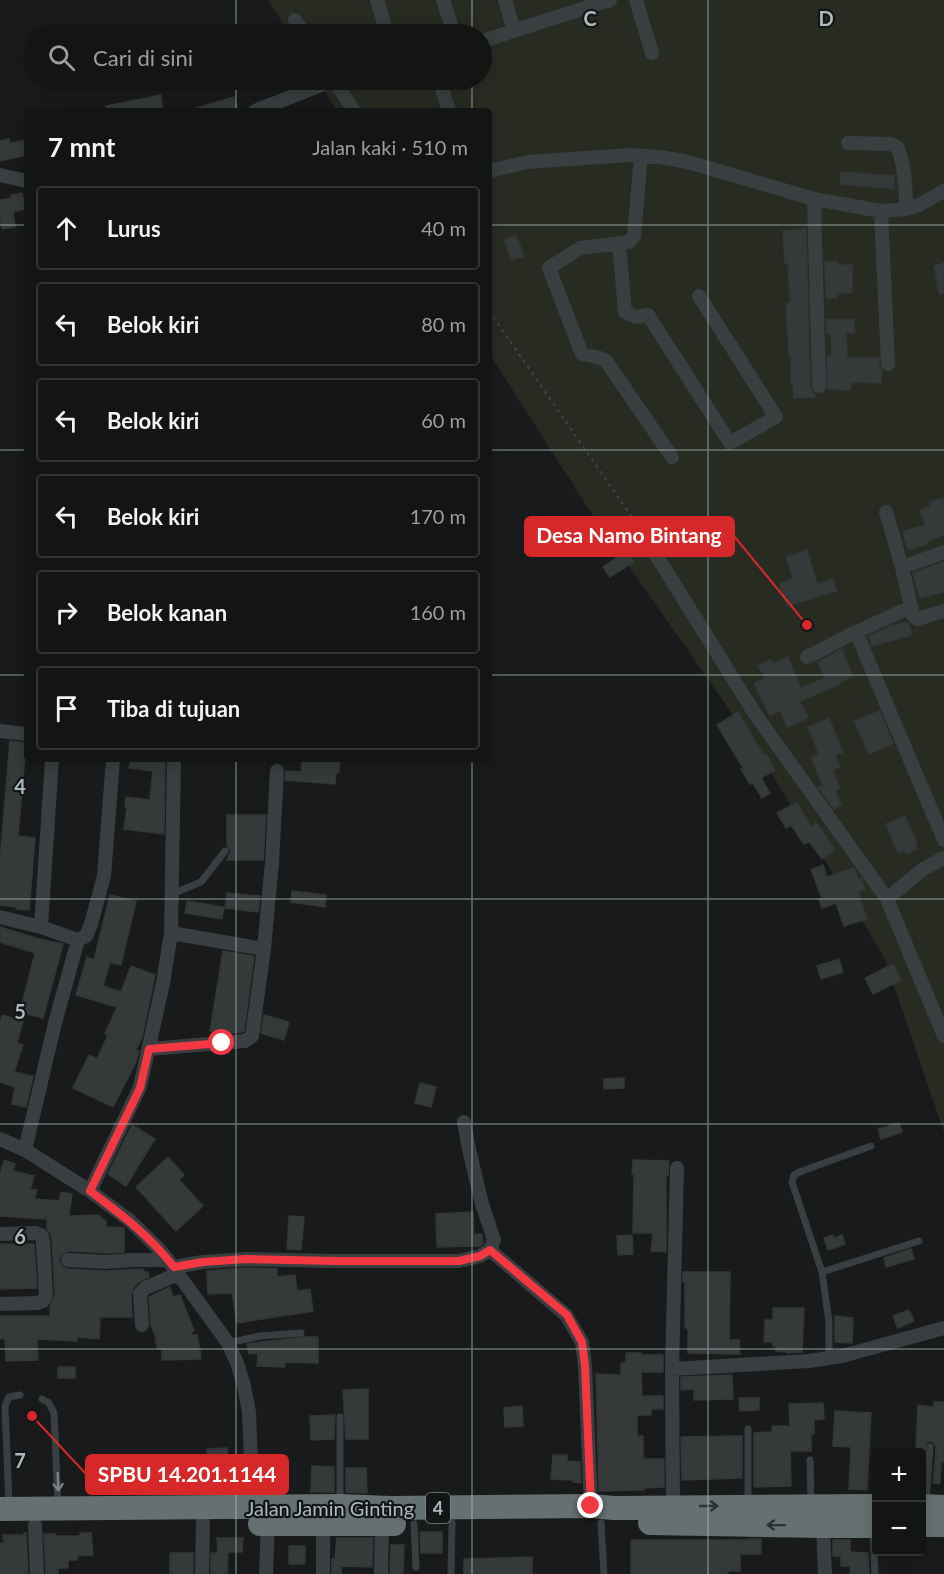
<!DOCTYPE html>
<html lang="id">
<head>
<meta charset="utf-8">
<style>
	body { margin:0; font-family:Lato,sans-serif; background:#202122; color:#f1f3f6 }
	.controls { position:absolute; right:18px; bottom:18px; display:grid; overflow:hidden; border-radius:6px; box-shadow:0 3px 15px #0003 }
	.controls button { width:54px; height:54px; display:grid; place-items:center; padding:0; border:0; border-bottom:2px solid #323334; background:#131414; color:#f1f3f6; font:30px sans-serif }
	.stop { position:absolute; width:18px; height:18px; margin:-14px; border:4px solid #f33841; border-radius:50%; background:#fff }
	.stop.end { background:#f33841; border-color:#fff; box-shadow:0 2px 6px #0008 }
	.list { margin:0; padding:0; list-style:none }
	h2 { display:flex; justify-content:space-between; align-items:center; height:78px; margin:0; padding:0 24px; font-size:26px }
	h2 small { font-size:20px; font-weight:400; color:#9d9ea0 }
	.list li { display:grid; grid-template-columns:39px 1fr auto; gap:18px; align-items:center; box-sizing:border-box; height:84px; margin:0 12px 12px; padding:0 12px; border:2px solid #323334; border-radius:6px }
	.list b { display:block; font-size:22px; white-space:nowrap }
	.list em { font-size:20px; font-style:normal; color:#9d9ea0 }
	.icon { flex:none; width:33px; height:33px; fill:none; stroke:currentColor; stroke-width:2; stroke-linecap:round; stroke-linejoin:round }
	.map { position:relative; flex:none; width:944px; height:1574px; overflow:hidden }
	.search { position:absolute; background:#131414; box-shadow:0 3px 15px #0003; left:24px; top:24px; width:468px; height:66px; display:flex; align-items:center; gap:15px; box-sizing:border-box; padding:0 21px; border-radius:33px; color:#9d9ea0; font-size:22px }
	.panel { position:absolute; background:#131414; box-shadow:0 3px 15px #0003; left:24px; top:108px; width:468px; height:654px; border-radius:6px }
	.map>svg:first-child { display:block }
	.green { fill:#282b22 }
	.building { fill:#36393a; stroke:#333637; stroke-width:1.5 }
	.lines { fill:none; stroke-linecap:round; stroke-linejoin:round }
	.path { stroke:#3f4747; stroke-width:2; stroke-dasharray:3 4.5; stroke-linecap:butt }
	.lane { stroke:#393f40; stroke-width:7 }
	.street { stroke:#393f40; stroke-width:14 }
	.highway { stroke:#657171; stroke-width:24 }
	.oneway { stroke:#788383 }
	.oneway2 { stroke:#2c3131 }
	.route { stroke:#f33841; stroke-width:8 }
	.grid { fill:none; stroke:#abbaba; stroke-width:1.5; stroke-opacity:0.55 }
	.labels { text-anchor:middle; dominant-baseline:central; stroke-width:4.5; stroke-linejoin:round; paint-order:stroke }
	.shield { fill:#131516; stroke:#7d8889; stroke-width:1.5 }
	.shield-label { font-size:18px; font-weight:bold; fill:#abbaba }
	.street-label { font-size:20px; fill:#abbaba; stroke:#131516 }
	.grid-label { font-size:20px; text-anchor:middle; font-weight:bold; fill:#abbaba; stroke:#131516; stroke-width:4.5; stroke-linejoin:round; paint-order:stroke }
	.leader { fill:none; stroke:#d62828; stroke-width:2 }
	.callout-dot { fill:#d62828; stroke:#131516; stroke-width:2 }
	.callout { fill:#d62828; stroke:#d62828; stroke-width:2 }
	.callout-label { font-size:21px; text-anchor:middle; font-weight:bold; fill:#fff }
</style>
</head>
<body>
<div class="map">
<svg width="944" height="1574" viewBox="0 0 944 1574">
	<rect width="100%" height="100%" fill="#191a1b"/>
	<path class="green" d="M268 0H944V1132L884 957 752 742 588 508 489 353V111H337L318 80H482V34H290Z"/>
	<path class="building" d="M161 95 163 111H106V106Z
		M234 97 238 111H197L196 108Z
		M9 139 10 143 27 140V155L0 161V141Z
		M841 172 894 176V189L840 184Z
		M22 193 26 209 13 212 15 227 2 229 0 217V200L12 198 11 195Z
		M806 228 810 386 816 397 794 398 793 383H791V357H789L788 338 786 303H790L788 264H785L783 231Z
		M516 235 524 256 512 260 504 240Z
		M825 262H838V265H852V293H837V298H826Z
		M944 263V294H939L934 266Z
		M854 319 855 333H846L847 357 879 358V365L882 370 881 383 850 382V390L827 389V356H832L831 334H827L826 320Z
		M944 498V535L927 542V544L908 550 903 531 925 525 920 510 931 507 929 502Z
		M807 550 817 584 833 579 837 591 787 606 779 584 793 579 786 557Z
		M627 551 634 562 610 577 603 567Z
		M944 562V592L920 598 913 573Z
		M906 622 909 624 912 635 872 646 869 636 891 626Z
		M842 649 853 677 839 682 840 684 800 701 808 718 787 727 780 710 770 716 754 683 765 678 758 666 771 659 773 664 788 657 801 688 825 678 818 662Z
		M880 711 893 743 869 754 854 721Z
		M738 712 764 756 766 754 775 770 761 778 770 793 762 798 753 783 750 784 741 769 743 768 717 725Z
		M829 718 843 752 835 755 840 767 832 770 840 788 835 790 841 805 834 809 818 787 823 786 811 757 819 754 808 727Z
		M10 741 26 743 18 836 35 838 29 910 17 909V907L0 905V861Z
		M131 759H165L164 834 124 829 127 808 125 807 126 797 150 800 153 771 129 768Z
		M302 759H340L339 772H336L335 784 285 780 286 771 301 772Z
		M797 802 811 827 817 823 835 850 822 859 809 841 804 844 791 825 786 828 777 813Z
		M227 815H266L263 860H227L231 851 227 846Z
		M905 816 917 844 915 845 917 849 907 854 905 850 898 853 886 824Z
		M823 865 827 877 854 868 858 879 861 878 865 889 858 892 867 919 844 926 836 903 822 908 819 899 822 898 811 870Z
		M292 891 326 895 325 907 291 902Z
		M227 893 260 896 258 912 225 908Z
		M110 895 136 901 121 965 110 962 103 986 121 992 131 966 155 975 142 1037 136 1050 139 1051 136 1062 113 1107 73 1088 89 1055 97 1059 108 1035 105 1034 117 1007 76 995 87 957 94 960Z
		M187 901 224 907 222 919 185 913Z
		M0 927 39 939 63 944 43 1018 20 1012 35 953 0 942Z
		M223 951 254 956 244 1031 242 1032 225 1034 210 1031Z
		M839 959 843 972 821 979 817 966Z
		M893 964 901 980 873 994 865 978Z
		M2 1015 23 1021 17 1043 23 1045 14 1072 33 1076 26 1107 12 1104 15 1087 0 1082V1024Z
		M264 1015 289 1022 284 1040 261 1033Z
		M624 1078V1088L604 1089V1079Z
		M420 1083 436 1087 431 1107 415 1103Z
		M899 1123 902 1132 881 1139 878 1129Z
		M132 1125 155 1139 126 1186 108 1174Z
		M168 1157 184 1175 179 1180 203 1206 176 1231 136 1187Z
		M4 1160 15 1164 13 1171 34 1176 30 1189 37 1190 34 1199 59 1201 61 1192 72 1194 69 1216 98 1215 106 1221V1227L124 1228V1252L106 1253 68 1251 61 1255 59 1260 63 1267 68 1269 106 1271 143 1269V1272H148L149 1277 138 1282 133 1289 131 1295 132 1317H100L99 1339 77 1337V1341L37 1339 38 1360 6 1361 5 1338 0 1339V1316H50V1306L55 1296 52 1241 51 1234 47 1229V1219L0 1216V1175Z
		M633 1160 669 1161 668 1175H666V1252L651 1251 653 1233H633L634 1174H632Z
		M473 1212 474 1234H482L483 1244 480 1246 437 1247 436 1214Z
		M289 1216 304 1217 301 1250 287 1249Z
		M632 1235 633 1254 618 1255 617 1236Z
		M833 1235 834 1238 842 1235 845 1244 828 1250 824 1238Z
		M0 1244H34L37 1288 0 1289Z
		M911 1249 914 1259 886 1267 884 1258Z
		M246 1268 277 1269V1277L295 1275 297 1291 310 1289 313 1311 237 1323 232 1293 208 1294 207 1271Z
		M683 1272H730L729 1340H739L740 1354 688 1353V1328H685V1282H683Z
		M170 1287 173 1297 180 1295 194 1331 191 1332V1335H197L200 1350 201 1359 162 1360V1348L158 1349 155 1340H157L151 1325 149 1297Z
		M773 1308H804L802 1352 787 1353V1352L776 1351V1346H773V1342H764L765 1320H773Z
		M909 1310 914 1321 898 1328 893 1316Z
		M835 1316 853 1318 852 1343 835 1342Z
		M305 1337H318V1363L285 1362V1367L257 1366 258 1353 249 1354 247 1344 261 1342Z
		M626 1353H641V1355H663V1372H641L642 1396H663V1409H651V1415H637V1436H643V1459H664V1487L644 1488V1490L599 1491 596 1374 621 1375V1363H626Z
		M58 1367H75V1378H58Z
		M732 1375 733 1399 694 1400V1389L681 1390V1377Z
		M368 1389V1439H346L343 1390Z
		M739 1398H759V1410L740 1411Z
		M934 1402H944V1462L941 1461 940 1484 933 1483 936 1447 933 1442 930 1441 926 1443 921 1483V1452H916L918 1405 934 1407Z
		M823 1403 824 1419 814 1420V1434H811V1451H790L791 1486 754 1487V1433L772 1432V1426H790L789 1404Z
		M522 1406 523 1426 505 1427 504 1408Z
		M835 1411 871 1413 867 1490 849 1489 851 1447 833 1446Z
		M335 1415 334 1439 311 1440 310 1416Z
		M742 1436V1478L682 1480 681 1437Z
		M227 1448 229 1483 223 1484V1490L209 1491 207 1449Z
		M553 1455H567V1461L580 1462 581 1483 573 1482 574 1480 551 1479Z
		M312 1466 334 1467V1492H311Z
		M346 1468H366L367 1493 346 1492Z
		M420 1532H442V1553H421Z
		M24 1533H26L28 1574H0V1543H4L3 1535H24Z
		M80 1533H91L93 1555 77 1556V1560H68V1568H58V1574H46L44 1534H55V1536H80Z
		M217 1538H243L242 1552H228L227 1574H211V1553H218Z
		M337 1538H373L372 1567 341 1566V1574H332V1559H335Z
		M749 1539H761V1554H740V1571H728V1574H631V1540H749Z
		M833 1540H850V1552L868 1553 869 1574H850L851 1566H841V1556H833Z
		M391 1545H404L403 1574H390Z
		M289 1546H305V1564H289Z
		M170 1553H193V1574H170Z
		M532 1557V1574H464V1559Z"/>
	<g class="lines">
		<path class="path" d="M489 311 634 520"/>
		<path class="lane" d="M172 894 201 882 225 851
			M822 1272 919 1241
			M228 1343 260 1336 301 1333
			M829 1358V1322L822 1272 792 1182 794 1175 802 1171 871 1146
			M42 1399 49 1403 54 1413 58 1504
			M748 1429V1504
			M810 1460 811 1503
			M340 1501V1417
			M926 1501 930 1447
			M9 1504 5 1406 9 1397 20 1395
			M601 1523 604 1574
			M414 1524 416 1567
			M873 1531 875 1574
			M451 1574 452 1523"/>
		<path class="street" d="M377 0 387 34
			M443 0 454 34
			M505 0 514 31
			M636 0 652 53
			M295 20 305 34
			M482 41 610 0
			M334 80 354 111
			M439 80 449 111
			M255 111 334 80
			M848 143 891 144 897 147C905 164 906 190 906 209
			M641 156 634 236 629 242 580 248 549 268 582 354 597 357 606 361 672 457
			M489 171 528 162 629 155 660 157 688 162 814 199 881 211 906 209 919 205 944 191
			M0 175 27 181
			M814 199 819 386
			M881 211 888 364
			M619 243 625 312 636 317 648 315 730 443 776 417 699 296
			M886 512 902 567 913 616 917 619 944 611
			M640 529 755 714 887 899 944 1036
			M902 567 944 552
			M911 607 856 632 944 840
			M807 657 856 632
			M0 731 27 734
			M887 899 923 869 944 858
			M0 917 41 927 78 940 55 1023 25 1150
			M41 927 52 759
			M171 933 264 949
			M78 940 86 936 91 924 104 876 113 759
			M149 1049 245 1041 252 1036 264 949 272 862 277 771
			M0 1139 25 1150 90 1191 129 1220 157 1247 168 1260 228 1343 237 1363 244 1386 249 1412 253 1512
			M90 1191 140 1087 163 983 171 933 174 759
			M0 1234 36 1233 42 1236 43 1242 46 1296 43 1301 38 1303 0 1304
			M490 1250 566 1315 582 1342 585 1366 591 1506
			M68 1260 106 1262 132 1260H168
			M174 1267 203 1262 246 1259 336 1261H459L480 1256 490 1250 494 1240 482 1204 469 1149 464 1122
			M142 1325 140 1294 145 1288 178 1274
			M672 1369 809 1361 842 1356 944 1328
			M673 1507 672 1369 677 1168
			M824 1519 823 1526 825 1574
			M35 1525 37 1574
			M202 1574 203 1523
			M266 1574 268 1524
			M323 1574V1524
			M381 1574 382 1524"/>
		<path class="highway" d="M922 1506 944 1507
			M0 1509 340 1506 390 1508 591 1506 614 1508 876 1506
			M650 1523 823 1526H876
			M260 1524H394
			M922 1525H944"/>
	</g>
	<defs><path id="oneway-shaft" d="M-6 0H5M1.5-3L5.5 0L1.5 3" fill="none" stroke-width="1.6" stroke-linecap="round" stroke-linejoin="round" transform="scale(1.5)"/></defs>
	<use class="oneway" href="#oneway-shaft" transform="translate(58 1482) rotate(88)"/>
	<g class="oneway2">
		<use href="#oneway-shaft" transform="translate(709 1506)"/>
		<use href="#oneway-shaft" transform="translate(776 1525) rotate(-179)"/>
	</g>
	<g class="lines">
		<path class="route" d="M222 1043 149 1049 140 1088 90 1191C122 1215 149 1235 174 1267L203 1262 246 1259 336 1261H459L480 1256 490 1250 567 1315 582 1342 585 1366 591 1506"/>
	</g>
	<path class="grid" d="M236 0V34M472 0V34M708 0V1574M236 80V111M472 80V111M0 225H27M489 225H944M0 450H27M489 450H944M0 675H27M489 675H944M236 759V1574M472 759V1574M0 899H944M0 1124H944M0 1349H944"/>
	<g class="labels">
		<rect class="shield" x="426" y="1493" width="24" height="30" rx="4.5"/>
		<g class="shield-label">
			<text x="438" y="1508">4</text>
		</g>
		<g class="street-label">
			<text x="330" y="1508">Jalan Jamin Ginting</text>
		</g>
	</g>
	<g class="grid-label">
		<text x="590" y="26">C</text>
		<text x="826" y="26">D</text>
		<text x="20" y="794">4</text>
		<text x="20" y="1019">5</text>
		<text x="20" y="1244">6</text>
		<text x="20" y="1468">7</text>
	</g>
	<path class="leader" d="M807 625L734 536M32 1416L86 1474"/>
	<g class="callout-dot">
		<circle cx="807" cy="625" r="6"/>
		<circle cx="32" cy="1416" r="6"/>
	</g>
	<g class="callout">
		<rect x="525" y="517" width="209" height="39" rx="6"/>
		<rect x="86" y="1455" width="202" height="39" rx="6"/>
	</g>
	<g class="callout-label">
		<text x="629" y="543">Desa Namo Bintang</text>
		<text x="187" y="1482">SPBU 14.201.1144</text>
	</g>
</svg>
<div class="controls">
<button>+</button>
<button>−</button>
</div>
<div class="stop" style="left:222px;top:1043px"></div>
<div class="stop end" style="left:591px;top:1506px"></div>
<div class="search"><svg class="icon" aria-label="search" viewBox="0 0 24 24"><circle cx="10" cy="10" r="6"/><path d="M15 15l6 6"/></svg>Cari di sini</div>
<section class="panel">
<h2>7 mnt<small>Jalan kaki · 510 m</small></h2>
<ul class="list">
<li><svg class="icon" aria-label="ahead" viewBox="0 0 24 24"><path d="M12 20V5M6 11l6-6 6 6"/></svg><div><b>Lurus</b></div><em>40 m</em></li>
<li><svg class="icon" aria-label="left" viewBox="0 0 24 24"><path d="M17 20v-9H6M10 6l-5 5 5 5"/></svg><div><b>Belok kiri</b></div><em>80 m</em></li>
<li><svg class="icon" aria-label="left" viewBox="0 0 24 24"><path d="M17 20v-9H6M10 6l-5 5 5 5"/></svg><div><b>Belok kiri</b></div><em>60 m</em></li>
<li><svg class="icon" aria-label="left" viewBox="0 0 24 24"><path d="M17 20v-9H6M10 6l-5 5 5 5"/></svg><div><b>Belok kiri</b></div><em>170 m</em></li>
<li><svg class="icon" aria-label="right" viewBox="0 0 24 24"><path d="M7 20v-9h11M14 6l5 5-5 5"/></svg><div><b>Belok kanan</b></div><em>160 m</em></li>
<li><svg class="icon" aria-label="arrive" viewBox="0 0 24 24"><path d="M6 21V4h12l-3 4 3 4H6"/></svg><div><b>Tiba di tujuan</b></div></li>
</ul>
</section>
</div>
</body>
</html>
